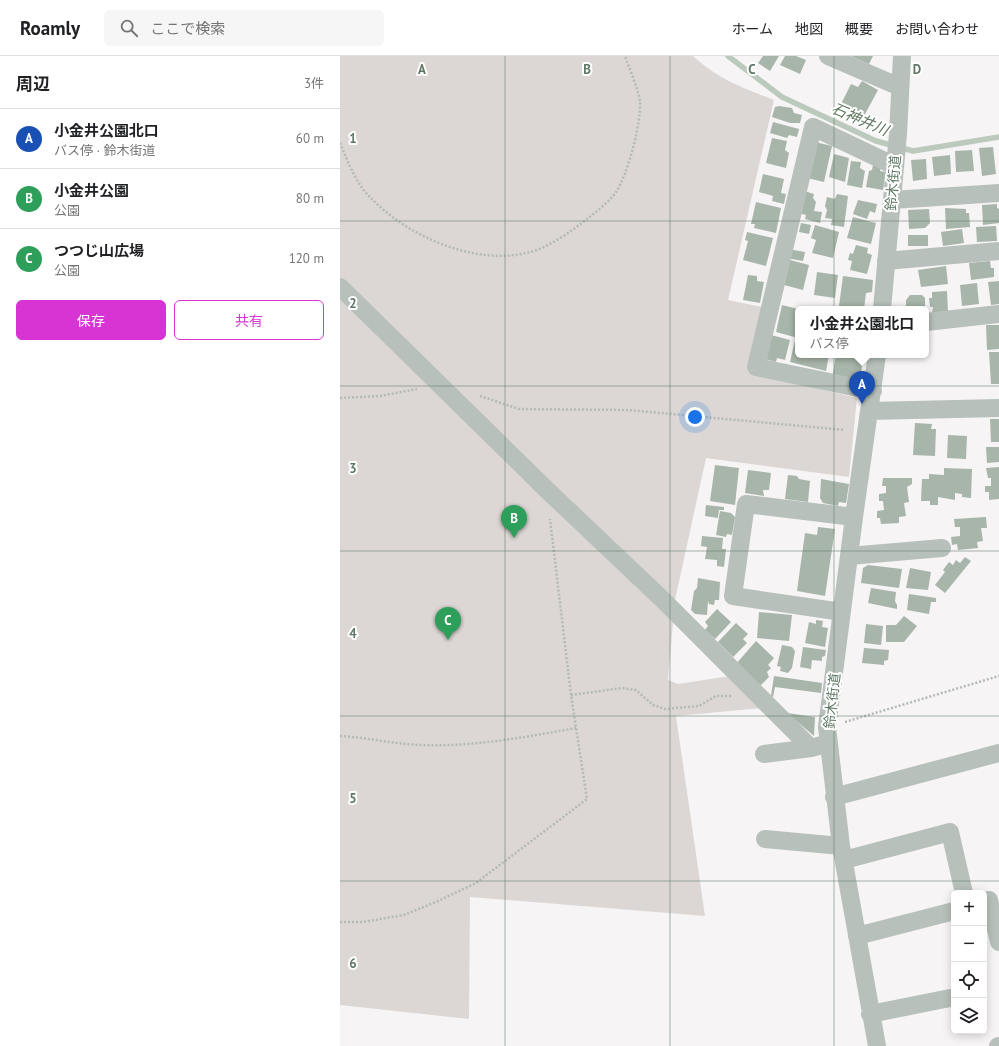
<!DOCTYPE html>
<html lang="ja">
<head>
<meta charset="utf-8">
<style>
	body { margin:0; font-family:"PT Sans","Noto Sans JP",sans-serif; background:#f6f6f6; color:#202124 }
	.controls { position:absolute; right:12px; bottom:12px; display:grid; overflow:hidden; border-radius:6px; box-shadow:0 2px 10px #0003 }
	.controls button { width:36px; height:36px; display:grid; place-items:center; padding:0; border:0; border-bottom:1px solid #e0e0e0; background:#fff; color:#202124; font:20px sans-serif }
	.you { position:absolute; left:355px; top:361px; width:14px; height:14px; margin:-10px; border:3px solid #fff; border-radius:50%; background:#1a73e8; box-shadow:0 0 0 6px #1a73e833 }
	.badge { display:grid; place-items:center; width:26px; height:26px; border-radius:50%; background:#d834d3; color:#fff; font-size:13px; font-weight:700 }
	.pin { position:absolute; translate:-50% -33px; filter:drop-shadow(0 1px 2px #0008) }
	.pin::after { content:''; position:absolute; top:21px; width:14px; height:12px; background:inherit; clip-path:polygon(0 0,100% 0,50% 100%) }
	.popup { position:absolute; left:455px; top:250px; width:134px; height:52px; box-sizing:border-box; display:grid; place-content:center; border-radius:6px; background:#fff; filter:drop-shadow(0 1px 3px #0005); font-size:13px; white-space:nowrap; color:#757577 }
	.popup b { font-size:15px; color:#202124 }
	.popup::after { content:''; position:absolute; left:50%; top:100%; margin-left:-8px; border:8px solid transparent; border-top-color:#fff }
	.list { margin:0; padding:0; list-style:none }
	h2 { display:flex; justify-content:space-between; align-items:center; height:52px; margin:0; padding:0 16px; font-size:17px }
	h2 small { font-size:13px; font-weight:400; color:#757577 }
	.list li { display:grid; grid-template-columns:26px 1fr auto; gap:12px; align-items:center; box-sizing:border-box; height:60px; padding:0 16px; border-top:1px solid #e0e0e0 }
	.list b { display:block; font-size:15px; white-space:nowrap }
	.list p { margin:0; font-size:13px; white-space:nowrap; color:#757577 }
	.list em { font-size:13px; font-style:normal; color:#757577 }
	.actions { display:flex; gap:8px; padding:12px 16px }
	.actions a { flex:1; padding:9px 0; border:1px solid #d834d3; border-radius:6px; text-align:center; font-size:14px; color:#d834d3 }
	.actions .main { background:#d834d3; color:#fff }
	.icon { flex:none; width:22px; height:22px; fill:none; stroke:currentColor; stroke-width:2; stroke-linecap:round; stroke-linejoin:round }
	.map { position:relative; flex:none; width:659px; height:990px; overflow:hidden }
	header { display:flex; align-items:center; gap:24px; box-sizing:border-box; height:56px; padding:0 20px; background:#fff; border-bottom:1px solid #e0e0e0 }
	header strong { font-size:19px }
	nav { display:flex; gap:22px; margin-inline-start:auto; font-size:14px }
	.search { width:280px; height:36px; background:#f6f6f6; display:flex; align-items:center; gap:10px; box-sizing:border-box; padding:0 14px; border-radius:6px; color:#757577; font-size:15px }
	main { display:flex }
	aside { flex:1; background:#fff }
	.map>svg:first-child { display:block }
	.green { fill:#dcd7d4 }
	.lines { fill:none; stroke-linecap:round; stroke-linejoin:round }
	.stream { stroke:#bbcabc; stroke-width:5.5 }
	.building { fill:#a8b5aa }
	.path { stroke:#b3bab5; stroke-width:2.5; stroke-dasharray:2 2; stroke-linecap:butt }
	.minor { stroke:#b7c0ba; stroke-width:18 }
	.grid { fill:none; stroke:#5f7866; stroke-width:1; stroke-opacity:0.55 }
	.labels { text-anchor:middle; dominant-baseline:central; stroke-width:4; stroke-linejoin:round; paint-order:stroke }
	.street-label { font-size:14px; fill:#5f7866; stroke:#fff }
	.water-label { font-size:15px; font-style:italic; fill:#5f7860; stroke:#fff }
	.grid-label { font-size:13px; text-anchor:middle; font-weight:bold; fill:#5f7866; stroke:#fff; stroke-width:4; stroke-linejoin:round; paint-order:stroke }
</style>
</head>
<body>
<header>
<strong>Roamly</strong>
<div class="search"><svg class="icon" aria-label="search" viewBox="0 0 24 24"><circle cx="10" cy="10" r="6"/><path d="M15 15l6 6"/></svg>ここで検索</div>
<nav><a>ホーム</a><a>地図</a><a>概要</a><a>お問い合わせ</a></nav>
</header>
<main>
<aside>
<h2>周辺<small>3件</small></h2>
<ul class="list">
<li><span class="badge" style="background:#1a4fb4">A</span><div><b>小金井公園北口</b><p>バス停 · 鈴木街道</p></div><em>60 m</em></li>
<li><span class="badge" style="background:#2e9e5b">B</span><div><b>小金井公園</b><p>公園</p></div><em>80 m</em></li>
<li><span class="badge" style="background:#2e9e5b">C</span><div><b>つつじ山広場</b><p>公園</p></div><em>120 m</em></li>
</ul>
<div class="actions"><a class="main">保存</a><a>共有</a></div>
</aside>
<div class="map">
<svg width="659" height="990" viewBox="0 0 659 990">
	<rect width="100%" height="100%" fill="#f7f4f5"/>
	<path class="green" d="M0 0H353C378 23 403 32 434 44L388 244 422 251 408 316 517 342 509 421 366 402 335 544 328 624 338 628 390 620 423 652 336 660 365 860 130 841 129 963 0 949Z"/>
	<g class="lines">
		<path class="stream" d="M388 0 442 41 536 85 573 95 659 81"/>
	</g>
	<path class="building" d="M423 0H439L430 15 418 7Z
		M445 0H456L466 4 460 18 440 9Z
		M511 0H533L529 8Z
		M522 25 538 34 524 60 501 48 511 28 518 31Z
		M439 50 452 52 454 57 462 59 460 67H450L432 61 435 51Z
		M433 66 459 73 457 81 449 79 447 82 430 77Z
		M432 82 447 85 445 94 449 97 446 112 426 107Z
		M475 86 492 90 484 126 467 122Z
		M653 91 656 118 642 120 639 92Z
		M632 94 634 115 616 116 615 95Z
		M494 98 509 102 505 126 489 121Z
		M610 99 611 118 594 120 592 101Z
		M586 103 587 123 573 125 571 104Z
		M511 105 521 106 520 112 525 115 522 132 507 129Z
		M533 109 541 110 540 115 546 116 543 134 526 131 529 115 532 114Z
		M423 118 444 123 441 137 446 138 444 148 432 145 433 140 419 136Z
		M464 135 474 138 473 142 476 146 474 155 482 156 480 167 465 163 466 159 458 157Z
		M497 138 508 140 504 171 491 169 492 163 485 162 487 154 485 150 487 141 495 143Z
		M518 144 537 148 535 157 530 155 527 163 513 158Z
		M416 146 441 152 436 177 414 172 415 168H411Z
		M657 148V152L659 153V167L643 169 642 149Z
		M605 152 626 153V157H629L630 171 606 173Z
		M589 153 590 167 585 172 569 173 568 154Z
		M513 161 536 167 531 188 507 182Z
		M461 167 471 169 469 178 459 176Z
		M475 169 499 176 493 202 472 197 476 184 471 182Z
		M656 170 657 185 637 186 636 171Z
		M622 173 624 187 603 190 601 176Z
		M407 176 433 182 426 210 403 204 408 185 405 184Z
		M568 179H588V190H568Z
		M516 189 528 192 527 197 532 199 527 218 510 214 512 205 508 204 510 197 513 198Z
		M448 193 465 196 463 205 446 202Z
		M450 204 469 209 463 234 444 229Z
		M650 205 651 212H654V221L631 224 629 207Z
		M606 210 608 228 581 231 578 214Z
		M477 216 498 219 495 242 474 239Z
		M408 219 417 220V225L424 226 420 247 403 244Z
		M503 220 533 224 532 236 526 237 524 253 499 250Z
		M659 225V248L651 249 648 226Z
		M637 227 639 248 622 250 620 229Z
		M607 235 608 255 592 257 593 251H590L589 242H592V236Z
		M570 239H582L585 242V253H566V244Z
		M442 249 458 253V282L436 276Z
		M646 269H659V293L647 294Z
		M431 279 450 284 445 304 437 302 436 306 425 303Z
		M455 284 458 285V299H489L486 315 450 306Z
		M649 296H659V328H651Z
		M496 299H524L519 328 492 323Z
		M650 363H659V386H651Z
		M575 367 592 368 591 373H596L595 400 573 399Z
		M608 379 627 380 626 403 607 402Z
		M646 391H659V406L647 407Z
		M375 409 399 412 395 449 370 445Z
		M659 411V443L649 444V436H645V430H651V422H648L646 412Z
		M604 412 632 413 631 442 622 441V438L615 437V444L598 441V449H590V445H581L582 423H589V418L604 419Z
		M408 414 431 417 429 434H423L424 440 405 437Z
		M448 419 457 420 459 423 470 425 468 446 445 443Z
		M543 422H572V428L567 431 569 446 564 447 566 460 559 461V467L541 468 540 462H537V455L544 454 543 445H539V438L546 437V430H542Z
		M481 423 509 428 506 447 499 446 498 450 483 447 480 442Z
		M366 449 384 451V454H379L378 462 365 460Z
		M380 455 391 457 395 461 392 479 387 478 386 481 376 479Z
		M646 461 647 472H641L643 485 637 486 638 492 618 494 617 488 612 489 611 481 620 480V471H615L614 463Z
		M478 471 495 473 485 540 457 535 465 477 477 479Z
		M362 480 383 482 382 493H386L384 511 377 510V504L365 503 367 491 361 490Z
		M625 501 631 505 605 537 595 529 605 516 603 514 609 506 613 509 616 504 620 507Z
		M528 509 562 513 559 532 521 527 523 512Z
		M570 512 591 516 588 534 566 532Z
		M358 522 380 526 379 544H375L374 549 369 548 368 545 367 559 355 558 351 554 354 535 357 532Z
		M531 532 556 536 555 545 557 549V553L528 547Z
		M569 538 596 542V546H591L589 558 567 554Z
		M377 553 391 566 375 583 365 574 368 570 365 566Z
		M419 556 452 559 449 585 417 582Z
		M564 560 577 570 564 586H546V569H556Z
		M476 564 483 565 482 571 488 572 485 591 465 587 469 566 476 568Z
		M396 567 408 578 403 583 407 587 393 601 378 586Z
		M526 568 543 570 541 589 524 587Z
		M416 585 434 602 428 609 431 612 427 616 429 621 420 630 396 608Z
		M442 589 452 591 455 595 452 612 448 617 440 615 441 611 437 610Z
		M463 591 486 594 485 600 482 601V605L472 604 471 613 460 611Z
		M524 592 549 594 548 604 544 605V609L522 607Z
		M434 620 482 627 481 637 435 631 433 641 431 640Z
		M447 657 475 661 474 680Z"/>
	<g class="lines">
		<path class="path" d="M0 87C8 105 15 126 29 140 66 180 136 211 190 196 208 192 233 174 247 163 257 155 269 146 276 136 288 118 301 68 300 46 299 35 289 12 285 0
			M140 340 179 353 288 354 505 374
			M0 342 40 340 77 333
			M231 639 282 632 296 634 313 649 325 653 359 650 376 640H393
			M505 666 659 620
			M0 680C22 681 44 686 66 688 123 693 180 682 236 672
			M0 866H23L64 859 98 845 136 827 247 743 231 639 210 463"/>
		<path class="minor" d="M488 0 560 31
			M552 144 659 137
			M546 205 659 195
			M0 231 207 434 323 544 471 692 489 687
			M542 253 558 78 562 0
			M586 266 659 258
			M533 335 416 311 473 71 555 110
			M529 355 659 352
			M509 500 602 492
			M502 556 393 540 406 448 514 461
			M424 698 471 692
			M494 741 659 697
			M425 783 501 790
			M504 804 610 776 624 837
			M649 844 659 886
			M517 880 614 855
			M530 958 610 942
			M537 990 501 790 487 671 514 461 537 299
			M658 990H659"/>
	</g>
	<path class="grid" d="M165 0V990M330 0V990M494 0V990M0 165H659M0 330H659M0 495H659M0 660H659M0 825H659"/>
	<g class="labels">
		<g class="street-label">
			<text transform="translate(553 127) rotate(-85)">鈴木街道</text>
			<text transform="translate(492 645) rotate(-84)">鈴木街道</text>
		</g>
		<g class="water-label">
			<text transform="translate(520 63) rotate(23)">石神井川</text>
		</g>
	</g>
	<g class="grid-label">
		<text x="82" y="18">A</text>
		<text x="247" y="18">B</text>
		<text x="412" y="18">C</text>
		<text x="577" y="18">D</text>
		<text x="13" y="87">1</text>
		<text x="13" y="252">2</text>
		<text x="13" y="417">3</text>
		<text x="13" y="582">4</text>
		<text x="13" y="747">5</text>
		<text x="13" y="912">6</text>
	</g>
</svg>
<div class="controls">
<button>+</button>
<button>−</button>
<button><svg class="icon" aria-label="locate" viewBox="0 0 24 24"><circle cx="12" cy="12" r="6"/><path d="M12 2v4M12 18v4M2 12h4M18 12h4"/></svg></button>
<button><svg class="icon" aria-label="layers" viewBox="0 0 24 24"><path d="M12 4l9 5-9 5-9-5zM3 14l9 5 9-5"/></svg></button>
</div>
<div class="you"></div>
<div class="pin badge" style="left:522px;top:348px;background:#1a4fb4">A</div>
<div class="popup"><b>小金井公園北口</b>バス停</div>
<div class="pin badge" style="left:174px;top:482px;background:#2e9e5b">B</div>
<div class="pin badge" style="left:108px;top:584px;background:#2e9e5b">C</div>
</div>
</main>
</body>
</html>
